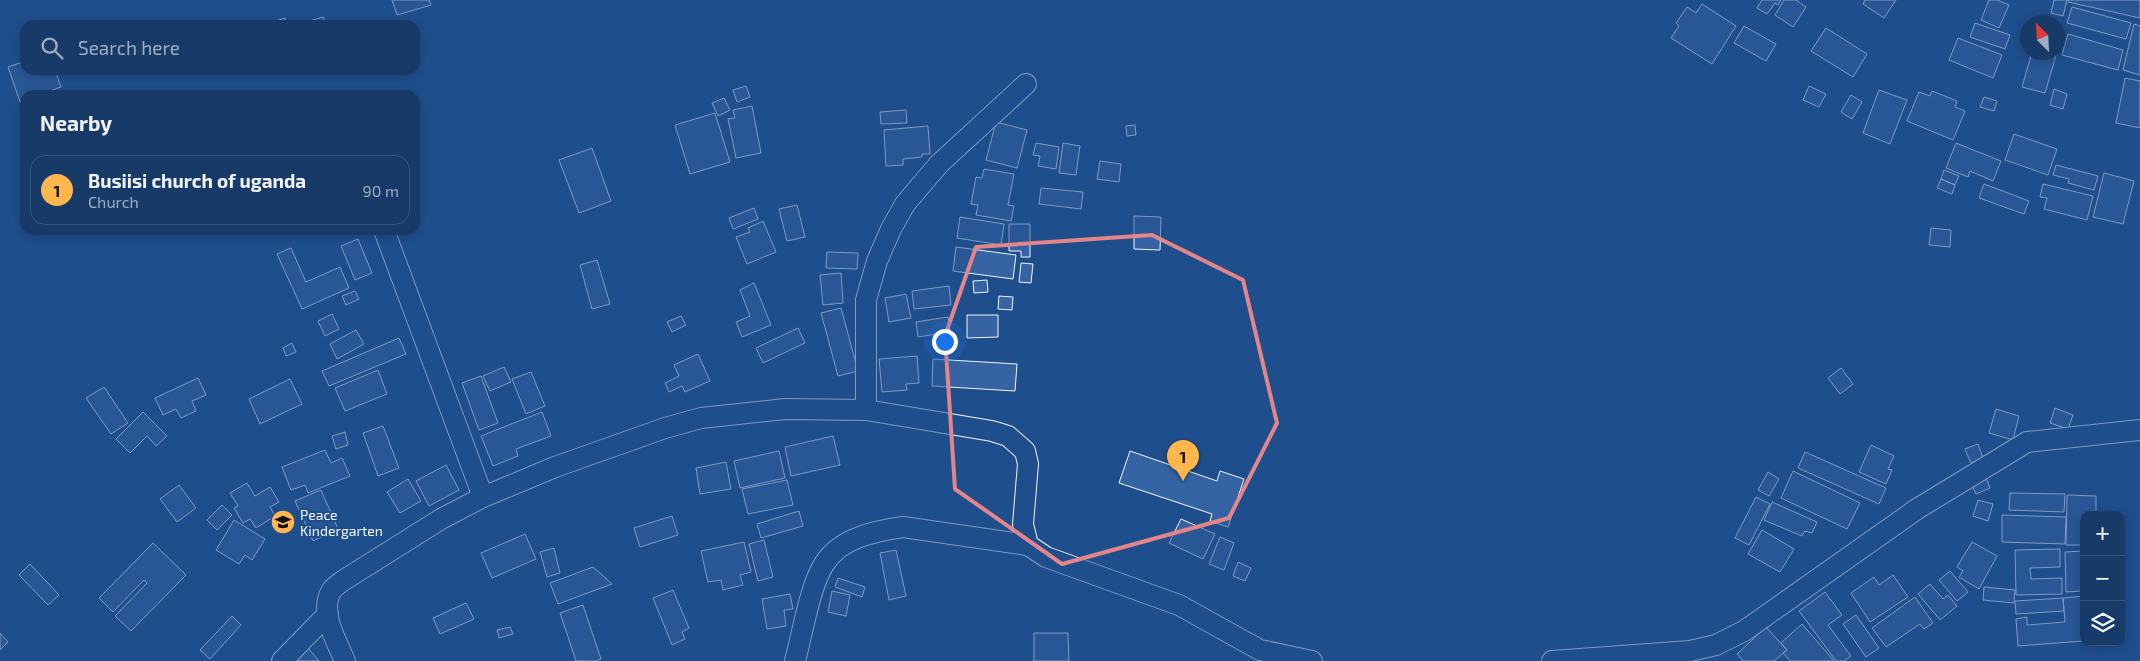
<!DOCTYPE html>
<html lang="en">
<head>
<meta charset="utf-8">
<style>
	body { margin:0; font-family:"Exo 2",sans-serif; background:#244571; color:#f1f3f6 }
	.controls { position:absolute; right:15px; bottom:15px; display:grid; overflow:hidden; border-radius:10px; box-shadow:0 2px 8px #0003 }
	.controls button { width:45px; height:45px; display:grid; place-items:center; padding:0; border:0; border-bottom:1px solid #36547d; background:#173a69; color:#f1f3f6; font:25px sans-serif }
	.compass { position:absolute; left:2020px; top:15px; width:45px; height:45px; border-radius:50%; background:#173a69; box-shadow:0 2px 8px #0003; rotate:336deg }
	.you { position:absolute; left:944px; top:341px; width:18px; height:18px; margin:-12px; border:4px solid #fff; border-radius:50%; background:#1a73e8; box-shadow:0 0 0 8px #1a73e833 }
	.badge { display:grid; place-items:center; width:32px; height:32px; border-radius:50%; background:#ffb74d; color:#111; font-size:16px; font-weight:700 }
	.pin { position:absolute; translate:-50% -41px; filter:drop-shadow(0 1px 2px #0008) }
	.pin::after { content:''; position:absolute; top:26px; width:18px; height:15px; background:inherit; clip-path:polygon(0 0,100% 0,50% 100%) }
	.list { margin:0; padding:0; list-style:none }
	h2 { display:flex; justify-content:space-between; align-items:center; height:65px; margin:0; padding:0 20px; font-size:21px }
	h2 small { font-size:16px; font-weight:400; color:#9eadc0 }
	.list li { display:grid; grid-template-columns:32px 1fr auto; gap:15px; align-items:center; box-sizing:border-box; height:70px; margin:0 10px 10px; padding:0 10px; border:1px solid #36547d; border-radius:15px }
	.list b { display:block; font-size:19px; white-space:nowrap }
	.list p { margin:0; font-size:16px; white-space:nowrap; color:#9eadc0 }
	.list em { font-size:16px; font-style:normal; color:#9eadc0 }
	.icon { flex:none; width:28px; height:28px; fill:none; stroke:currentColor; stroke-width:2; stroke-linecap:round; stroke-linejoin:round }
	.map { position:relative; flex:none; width:2140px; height:661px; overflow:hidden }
	.search { position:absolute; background:#173a69; box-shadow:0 2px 8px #0003; left:20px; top:20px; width:400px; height:55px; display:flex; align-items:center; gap:12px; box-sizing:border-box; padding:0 18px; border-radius:15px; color:#9eadc0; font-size:19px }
	.panel { position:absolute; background:#173a69; box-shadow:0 2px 8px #0003; left:20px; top:90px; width:400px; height:145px; border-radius:15px }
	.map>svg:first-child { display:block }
	.building { fill:#3563a3; stroke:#f2f6ff }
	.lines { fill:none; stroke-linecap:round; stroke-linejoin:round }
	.street-casing { stroke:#f2f6ff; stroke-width:22 }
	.street { stroke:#1f4e8c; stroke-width:20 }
	.marked { fill:none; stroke:#e38589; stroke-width:4; stroke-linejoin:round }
	.labels { text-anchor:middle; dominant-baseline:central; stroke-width:4; stroke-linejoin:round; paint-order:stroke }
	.poi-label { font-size:14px; fill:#f2f6ff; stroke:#1f4e8c; text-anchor:start }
</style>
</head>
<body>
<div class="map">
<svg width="2140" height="661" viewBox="0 0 2140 661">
	<rect width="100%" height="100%" fill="#1f4e8c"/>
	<path class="building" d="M392 0H429L431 5 397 15Z
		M1762 0H1781L1778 5 1775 3 1767 14 1757 8Z
		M1784 0H1796L1806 7 1793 27 1775 15Z
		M1865 0H1896L1884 18 1863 4Z
		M1989 0H1997L2009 5 1999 28 1981 20Z
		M2054 0H2067L2063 16 2051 13Z
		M2068 0H2140V18L2068 2Z
		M1702 4 1736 26 1712 64 1671 38 1679 26 1676 23 1687 7 1696 13Z
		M2072 7 2131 23 2126 39 2067 23Z
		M323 17 326 25H307L306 22Z
		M285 18 287 25H263Z
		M1975 23 2010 35 2005 49 1970 37Z
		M2134 24 2140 26V75L2123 70Z
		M1744 26 1776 44 1766 61 1734 43Z
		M1826 28 1867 54 1853 77 1811 51Z
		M2068 34 2123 50 2118 70 2062 55Z
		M1958 38 2002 55 1993 78 1949 60Z
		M2032 52H2057L2045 93 2022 87Z
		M25 61V70H55L61 87 39 95H25V100L20 102 8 67Z
		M2125 78 2140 81V128L2116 123Z
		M746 86 750 97 737 102 733 90Z
		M1809 86 1826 94 1819 107 1803 100Z
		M2054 89 2067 94 2063 109 2050 105Z
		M1879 90 1907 100 1890 144 1863 133Z
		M1932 91 1957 101 1955 107 1965 111 1953 140 1907 121 1919 92 1930 96Z
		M1851 95 1862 102 1852 119 1841 112Z
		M1984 97 1997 101 1994 111 1980 107Z
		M724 98 730 110 718 116 712 103Z
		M752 106 761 153 736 158 728 119 735 118 733 110Z
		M906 110 907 123 881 124 880 112Z
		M715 113 730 162 690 174 675 125Z
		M996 122 1027 130 1017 168 986 160Z
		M1135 125 1136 135 1127 136 1126 126Z
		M928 126 930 154H922V157L903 159V165L886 166 884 130Z
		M2014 134 2057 149 2048 175 2005 160Z
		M1036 143 1059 147 1056 169 1038 166 1040 156 1033 155Z
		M1063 143 1080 146 1076 175 1059 173Z
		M1956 143 2001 161 1993 181 1970 171 1968 177 1946 168Z
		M592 148 611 201 579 213 559 160Z
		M1100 161 1121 164 1119 182 1097 179Z
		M2056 165 2098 176 2094 190 2068 183 2069 179 2053 175Z
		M984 169 1014 174 1008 205 1014 206 1011 221 976 215 978 205 971 204 976 177 982 178Z
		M1944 170 1959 176 1955 185 1941 179Z
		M2104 173 2134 181 2123 224 2093 217Z
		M1941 179 1955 185 1952 194 1937 188Z
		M1984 184 2029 201 2024 214 1979 198Z
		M2043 184 2093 196 2087 220 2044 209 2047 198 2040 197Z
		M1041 188 1083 192 1081 209 1039 204Z
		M797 205 805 237 787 241 779 209Z
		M754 208 758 219 733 229 729 218Z
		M1134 216 1161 217 1160 250 1134 249Z
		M960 217 1004 224 1001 245 957 238Z
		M763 221 776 252 747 264 736 237 750 232 748 228Z
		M1009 224H1030V257H1021V251H1009Z
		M1931 228 1951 230 1950 247 1929 245Z
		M358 239 372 273 355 280 341 246Z
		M956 247 1016 255 1013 279 953 271Z
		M291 248 306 282 340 267 349 288 302 309 277 254Z
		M827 252 858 253 857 269 826 268Z
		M597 260 610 304 592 309 580 265Z
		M1021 263 1033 264 1031 283 1019 282Z
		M841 273 843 303 823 305 820 275Z
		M987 280 988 292 974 293 973 281Z
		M754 283 771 325 742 337 736 322 750 316 740 290Z
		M949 286 951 305 914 309 912 291Z
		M355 291 359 299 346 305 342 296Z
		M906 294 911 318 889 322 885 298Z
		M999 296 1013 297 1012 310 998 309Z
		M841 308 858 371 838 376 821 313Z
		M332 314 339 329 325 336 318 321Z
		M967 315H998V337L967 338Z
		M681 316 686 325 672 332 667 322Z
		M948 317 950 332 918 337 916 322Z
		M798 328 805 343 763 363 756 348Z
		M356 330 364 344 337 359 330 344Z
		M399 338 406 354 329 386 322 371Z
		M292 343 296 352 286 356 283 348Z
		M698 354 710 381 685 392 682 386 669 392 665 383 679 376 674 365Z
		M917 356 919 383 906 384 907 390 882 392 879 359Z
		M933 359 1017 364 1015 391 932 386Z
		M504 367 511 382 490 391 483 376Z
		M1841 368 1853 384 1840 394 1828 378Z
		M378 370 387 394 345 411 335 388Z
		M531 372 545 406 526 414 512 379Z
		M481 376 498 423 479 430 462 383Z
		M198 378 206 395 192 401 196 411 181 418 176 409 163 415 155 398Z
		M290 379 302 404 260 424 249 399Z
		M104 387 128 423 111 434 86 398Z
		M2055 408 2073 415 2068 429 2050 423Z
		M1996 409 2019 416 2013 440 1989 433Z
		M143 412 167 436 156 446 147 436 130 453 116 439Z
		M542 412 551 436 516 449 518 456 493 466 481 436Z
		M383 426 399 468 378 476 363 433Z
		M345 432 348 445 336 449 332 436Z
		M833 436 840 465 791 476 785 447Z
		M1978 444 1983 458 1971 463 1965 449Z
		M1871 445 1894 456 1888 469 1892 470 1886 484 1859 472Z
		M325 450 331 463 342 458 350 476 308 493 305 485 291 490 282 467Z
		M779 451 785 478 740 488 734 461Z
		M1130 451 1217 481 1220 471 1244 479 1228 527 1210 521 1212 514 1119 483Z
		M1805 452 1886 488 1879 504 1798 468Z
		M726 462 731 489 700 494 696 468Z
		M446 465 459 490 429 506 416 481Z
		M1793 471 1860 503 1847 529 1781 498Z
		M1768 472 1779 479 1769 496 1758 490Z
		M1985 475 1990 488 1976 494 1970 481Z
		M408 479 421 501 400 513 387 492Z
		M787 480 793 505 748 514 742 489Z
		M247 483 255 496 270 487 279 502 270 507 275 516 256 528 250 519 243 523 234 508 238 506 230 493Z
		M179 485 196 508 177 522 160 499Z
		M321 490 338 529 313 541 295 501Z
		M2010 493 2065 494 2064 512 2009 510Z
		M2067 495 2096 496V515H2084V545H2066Z
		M1756 497 1770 504 1749 545 1735 538Z
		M1978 500 1993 504 1988 521 1973 516Z
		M1772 502 1817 522 1812 533 1805 531 1802 536 1764 520Z
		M222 505 232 515 217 530 207 520Z
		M799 511 803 526 761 538 757 524Z
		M2002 515 2066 517 2065 544 2002 542Z
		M672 516 678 535 640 547 634 528Z
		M1181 519 1215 534 1203 559 1169 543Z
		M234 520 265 539 252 560 245 555 239 564 216 550Z
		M1762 530 1794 549 1780 572 1748 554Z
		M525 534 536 559 492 578 481 553Z
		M1220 537 1234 543 1224 570 1209 564Z
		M764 540 773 577 758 581 749 544Z
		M744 542 751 572 740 575 743 585 723 590 721 580 708 582 701 551Z
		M1972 542 1997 556 1979 589 1959 577 1963 571 1957 567Z
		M153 543 186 575 131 631 115 616 147 583 144 580 113 612 99 598Z
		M554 548 560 573 547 577 540 552Z
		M2060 549V567L2030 568 2031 579 2062 578V594L2016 595 2015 550Z
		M896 550 906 596 889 600 880 553Z
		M2084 551V591L2066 592 2065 552Z
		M1238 562 1251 568 1245 581 1233 576Z
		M30 564 59 595 48 605 19 575Z
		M593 567 612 584 558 604 550 583Z
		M1950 571 1968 592 1957 601 1939 580Z
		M1893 575 1908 597 1870 622 1851 593 1874 577 1879 585Z
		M838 578 865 587 862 597 835 587Z
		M1930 584 1943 599 1948 595 1957 606 1940 620 1918 594Z
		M1984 587 2015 590 2014 603 1983 600Z
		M673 590 689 628 682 632 685 639 672 645 653 598Z
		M832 591 850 595 846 616 828 612Z
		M1825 592 1842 615 1828 625 1851 656 1844 661H1836L1799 611Z
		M790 594 793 609 784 610 786 626 767 629 762 599Z
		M2084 596V641L2018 646 2016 619 2027 617V625L2065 622 2063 598Z
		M1915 597 1933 623 1924 629 1920 624 1886 647 1872 628Z
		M2063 598 2064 611 2016 614 2015 601Z
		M466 603 474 619 440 634 433 618Z
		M583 605 601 659 596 661H576L560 613Z
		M1856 615 1879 648 1866 657 1843 624Z
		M232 616 241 625 210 659 200 650Z
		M1802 624 1834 661H1790L1783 653 1787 650 1781 643Z
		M510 627 513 634 499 638 497 630Z
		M1766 627 1787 650 1774 661H1743L1737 654Z
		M0 633 8 642 0 650Z
		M1034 633H1068L1069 661H1034Z
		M307 647 319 661H291Z"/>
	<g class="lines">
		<g class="street-casing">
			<path id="street" d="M384 230 483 497
				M866 410V300L877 261 891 229 905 204 939 164 1026 84
				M282 661 328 614
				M345 661C337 642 318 611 332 590 335 586 340 583 344 580L441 519 483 497 555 467 665 428 701 418 785 409 866 410 992 431 1008 436 1025 451 1028 464 1023 524 1028 545 1046 557 1179 605 1260 650 1312 661
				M795 661C802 635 810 586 824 564 840 538 875 531 903 527L1028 545
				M1552 661 1690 651 1716 645 1744 631 1917 509 2027 442 2140 430"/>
		</g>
		<use href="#street" class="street"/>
	</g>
	<path d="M0 0H2140V661H0ZM1152 235 1243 280 1277 423 1229 518 1062 564 955 489 945 336 976 247Z" fill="#1f4e8c" fill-opacity=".55" fill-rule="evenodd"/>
	<path class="marked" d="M1152 235 1243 280 1277 423 1229 518 1062 564 955 489 945 336 976 247Z"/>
	<defs>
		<g id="school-disc" transform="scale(1.25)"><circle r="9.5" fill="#ffb74d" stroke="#1f4e8c"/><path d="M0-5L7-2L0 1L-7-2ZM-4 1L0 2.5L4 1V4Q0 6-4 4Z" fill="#111"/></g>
	</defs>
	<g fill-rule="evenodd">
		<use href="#school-disc" x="283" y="522"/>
	</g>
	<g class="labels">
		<g class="poi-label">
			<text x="300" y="514">Peace<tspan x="300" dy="16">Kindergarten</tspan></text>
		</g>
	</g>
</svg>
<div class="controls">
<button>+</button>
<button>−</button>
<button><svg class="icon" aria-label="layers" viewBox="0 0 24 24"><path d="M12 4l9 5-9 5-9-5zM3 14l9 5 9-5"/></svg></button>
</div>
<svg class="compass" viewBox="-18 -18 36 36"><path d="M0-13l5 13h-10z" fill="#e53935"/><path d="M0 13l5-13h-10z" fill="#9eadc0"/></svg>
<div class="you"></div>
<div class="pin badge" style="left:1183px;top:481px">1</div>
<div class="search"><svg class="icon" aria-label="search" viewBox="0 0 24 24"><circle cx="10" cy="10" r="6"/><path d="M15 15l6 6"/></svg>Search here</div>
<section class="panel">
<h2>Nearby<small></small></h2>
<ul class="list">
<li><span class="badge">1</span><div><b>Busiisi church of uganda</b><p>Church</p></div><em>90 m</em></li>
</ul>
</section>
</div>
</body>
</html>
